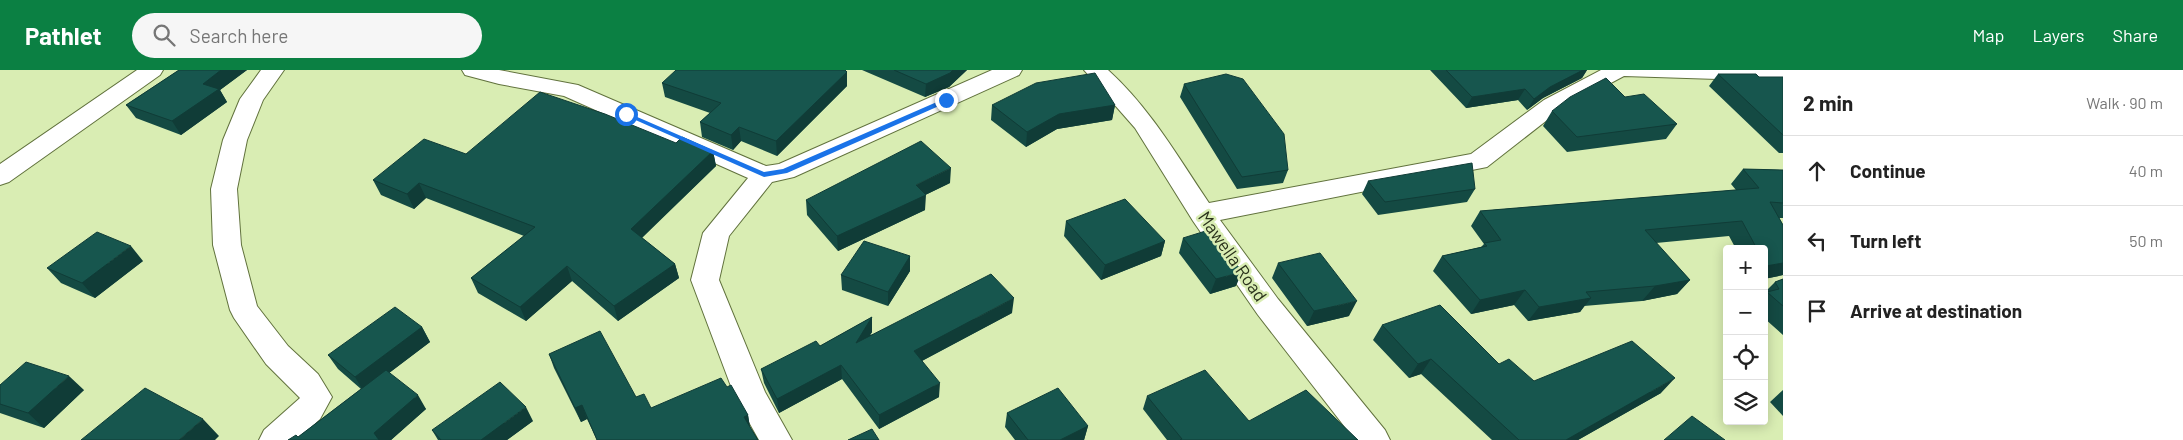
<!DOCTYPE html>
<html lang="en">
<head>
<meta charset="utf-8">
<style>
	body { margin:0; font-family:Barlow,sans-serif; background:#f6f6f6; color:#222 }
	.controls { position:absolute; right:15px; bottom:15px; display:grid; overflow:hidden; border-radius:5px; box-shadow:0 2px 12px #0003 }
	.controls button { width:45px; height:45px; display:grid; place-items:center; padding:0; border:0; border-bottom:1px solid #e0e0e0; background:#fff; color:#222; font:25px sans-serif }
	.stop { position:absolute; width:15px; height:15px; margin:-11px; border:4px solid #1a73e8; border-radius:50%; background:#fff }
	.stop.end { background:#1a73e8; border-color:#fff; box-shadow:0 1px 5px #0008 }
	.list { margin:0; padding:0; list-style:none }
	h2 { display:flex; justify-content:space-between; align-items:center; height:65px; margin:0; padding:0 20px; font-size:21px }
	h2 small { font-size:16px; font-weight:400; color:#767676 }
	.list li { display:grid; grid-template-columns:32px 1fr auto; gap:15px; align-items:center; box-sizing:border-box; height:70px; padding:0 20px; border-top:1px solid #e0e0e0 }
	.list b { display:block; font-size:19px; white-space:nowrap }
	.list em { font-size:16px; font-style:normal; color:#767676 }
	.icon { flex:none; width:28px; height:28px; fill:none; stroke:currentColor; stroke-width:2; stroke-linecap:round; stroke-linejoin:round }
	.map { position:relative; flex:none; width:1783px; height:370px; overflow:hidden }
	header { display:flex; align-items:center; gap:30px; box-sizing:border-box; height:70px; padding:0 25px; background:#0b8043; color:#fff }
	header strong { font-size:24px }
	nav { display:flex; gap:28px; margin-inline-start:auto; font-size:18px }
	.search { width:350px; height:45px; background:#f6f6f6; display:flex; align-items:center; gap:12px; box-sizing:border-box; padding:0 18px; border-radius:28px; color:#767676; font-size:19px }
	main { display:flex }
	aside { flex:1; background:#fff }
	.map>svg:first-child { display:block }
	.lines { fill:none; stroke-linecap:round; stroke-linejoin:round }
	.minor-casing { stroke:#61723d; stroke-width:2 }
	.minor { fill:#fff; fill-rule:evenodd }
	.wall { fill:#144a43 }
	.shaded-wall { fill:#103c37 }
	.building { fill:#17564e; stroke:#103c37 }
	.route { fill:#1a73e8 }
	.labels { text-anchor:middle; dominant-baseline:central; stroke-width:5; stroke-linejoin:round; paint-order:stroke }
	.street-label { font-size:18px; fill:#2a321b; stroke:#d9edb3 }
</style>
</head>
<body>
<header>
<strong>Pathlet</strong>
<div class="search"><svg class="icon" aria-label="search" viewBox="0 0 24 24"><circle cx="10" cy="10" r="6"/><path d="M15 15l6 6"/></svg>Search here</div>
<nav><a>Map</a><a>Layers</a><a>Share</a></nav>
</header>
<main>
<div class="map">
<svg width="1783" height="370" viewBox="0 0 1783 370">
	<rect width="100%" height="100%" fill="#d9edb3"/>
	<g class="lines">
		<g class="minor-casing">
			<path id="minor" d="M137 0H163L160 5 9 112 0 115V94Z
				M261 0H284L263 30 247 70 237 119 241 175 257 236 288 276 318 304 332 327 320 349 297 370H259L264 360 300 328 266 294 234 248 230 240 213 175 211 119 223 70 240 29Z
				M462 0H499L578 15 766 96 779 94 992 0H1022L1019 5 794 107 772 112 729 166 719 210 765 322 792 370H759L735 327 691 210 703 163 748 108 564 26 499 14 465 5Z
				M1084 0H1108C1150 38 1178 87 1209 133L1471 84 1544 30 1601 0H1783V11L1624 6 1560 40 1487 97 1220 150 1278 229 1385 360 1390 370H1355L1258 245 1193 151 1135 58Z"/>
		</g>
		<use href="#minor" class="minor"/>
	</g>
	<path class="wall" d="M179 0H247L220 20 227 32 181 65 136 48 126 35Z
		M862 0H967L949 17 925 27Z
		M1430 0H1587L1582 8 1543 28 1527 40 1518 30 1466 38Z
		M847 2V16L777 86 741 71 733 80 702 67 700 52 710 43 665 27 662 13Z
		M1718 4 1759 7H1783V83H1779L1709 16Z
		M1184 14 1288 100 1283 113 1237 119 1180 27Z
		M1625 27 1677 54 1666 69 1567 82 1543 56 1552 41Z
		M992 35H1115L1112 50 1057 59 1026 77 991 50Z
		M676 73 713 81 716 96 642 168 675 194 679 208 618 251 572 211 526 251 478 223 471 208 524 166 426 128 414 139 381 125 373 110 466 84Z
		M1743 99 1783 100V148H1779L1783 155V205L1764 209V179H1736L1729 166 1656 173 1690 210 1677 224 1642 231 1584 236 1580 242 1528 251 1514 235 1471 244 1433 201 1442 186 1481 177 1484 174 1471 156 1480 141 1736 120 1731 114Z
		M1368 111 1475 119 1467 132 1378 145 1362 124Z
		M950 113 925 125V140L838 181 807 145 806 130Z
		M1066 151 1165 171 1161 186 1101 210 1064 166Z
		M1183 168 1236 216 1210 224 1179 183Z
		M910 186V201L888 236 842 220 841 205Z
		M143 191 95 228 61 213 47 198Z
		M1278 193 1349 246 1307 256 1272 208Z
		M1783 209V265L1764 248V223L1775 212Z
		M1012 243 922 291 939 327 879 359 842 309 779 343 764 313 761 299 820 276 872 247V262L870 265Z
		M1382 255 1499 294 1534 311 1661 323 1578 370H1492L1421 304 1409 308 1373 270Z
		M422 257 430 272 389 303 426 339 391 370H288L298 367 361 319 338 299 328 285Z
		M549 284 636 327 651 338 727 317 748 345 750 357 758 370H597L587 349 581 352 554 298Z
		M0 315 84 320 44 358 0 343Z
		M1783 320V346L1770 332Z
		M1147 326 1249 351 1358 370H1167L1143 339Z
		M1007 343 1088 356 1084 370H1015L1005 357Z
		M533 351 507 370H438L432 360Z"/>
	<path class="shaded-wall" d="M221 0H247L220 20 227 32 181 65 172 51 203 14Z
		M953 0H967L949 17 925 27 926 14Z
		M1583 0H1587L1582 8 1543 28 1527 40 1534 29 1550 17Z
		M847 2V16L777 86 776 71Z
		M1525 19 1518 30 1466 38 1472 27Z
		M1115 35 1112 50 1057 59 1026 77 1027 62 1059 44Z
		M739 57 741 71 733 80 731 65Z
		M713 81 716 96 635 174 631 159Z
		M951 98 950 113 915 130 916 115Z
		M419 113 426 128 414 139 407 124Z
		M926 125 925 140 838 181 837 166Z
		M1165 171 1161 186 1101 210 1105 195Z
		M131 176 143 191 95 228 82 213Z
		M910 186V201L888 236V222Z
		M1783 193V205L1764 209V198L1766 196Z
		M675 194 679 208 618 251 614 236Z
		M567 196 572 211 526 251 520 237Z
		M1242 202 1236 216 1210 224 1216 209Z
		M1690 210 1677 224 1642 231 1655 216Z
		M1525 220 1514 235 1471 244 1480 230Z
		M1014 228 1012 243 914 295V281Z
		M1591 228 1580 242 1528 251 1539 237Z
		M1357 231 1349 246 1307 256 1314 241Z
		M872 247V262L857 287 856 273Z
		M422 257 430 272 364 322 355 307Z
		M1431 289 1421 304 1409 308 1418 294Z
		M841 295 842 309 779 343 777 329Z
		M69 306 84 320 44 358 28 343Z
		M1675 308 1661 323 1578 370H1566Z
		M940 313 939 327 879 359V345Z
		M418 325 426 339 391 370H379L374 363Z
		M582 335 587 349 581 352 575 338Z
		M526 337 533 351 507 370H481Z
		M748 345 750 358 744 347Z
		M203 349 219 366 215 370H179Z
		M1088 356 1084 370H1060Z"/>
	<path class="building" d="M179 0H221L203 14 219 19 172 51 126 35Z
		M676 0H845L847 2 776 71 739 57 731 65 700 52 721 33 662 13Z
		M894 0H953L950 3 926 14Z
		M1446 0H1583L1550 17 1534 29 1525 19 1472 27Z
		M1095 3 1115 35 1059 44 1027 62 992 35 1036 13Z
		M1226 4 1243 9 1284 64 1288 100 1242 107 1184 14Z
		M1718 4H1756L1759 7H1783V65Z
		M1606 8 1625 27 1644 24 1677 54 1577 67 1552 41 1570 27Z
		M540 22 605 44 676 73 682 67 713 81 631 159 675 194 614 236 567 196 520 237 471 208 535 157 419 113 407 124 373 110 424 69 466 84Z
		M921 71 951 98 916 115 926 125 837 166 806 130Z
		M1472 93 1475 119 1385 132 1368 111Z
		M1743 99 1783 100V133L1770 132 1783 155V193L1766 196 1764 193V179H1757L1742 151 1645 160 1690 210 1655 216 1586 222 1591 228 1539 237 1525 220 1480 230 1442 186 1487 176 1484 173 1501 170 1480 141 1759 118Z
		M1125 129 1165 171 1105 195 1066 151Z
		M1212 159 1242 202 1216 209 1183 168Z
		M97 162 131 176 82 213 47 198Z
		M864 171 910 186 888 222 841 205Z
		M1320 183 1357 231 1314 241 1278 193Z
		M991 204 1014 228 914 281 940 313 879 345 841 295 777 329 761 299 816 271 820 276 872 247 856 273Z
		M1783 209V236L1767 222 1779 219 1775 212Z
		M1440 235 1499 294 1509 289 1534 311 1632 271 1675 308 1566 370H1519L1431 289 1418 294 1382 255Z
		M395 237 422 257 355 307 328 285Z
		M600 261 636 327 644 324 651 338 721 308 727 317 731 315 748 345 744 347 758 370H597L582 335 575 338 549 284Z
		M26 292 69 306 28 343 0 334V315Z
		M386 300 418 325 374 363 379 370H288L296 365 298 367Z
		M1205 300 1249 351 1306 320 1358 370H1180L1182 369 1147 326Z
		M500 312 526 337 481 370H441L432 360Z
		M145 318 203 349 179 370H81Z
		M1058 318 1088 356 1060 370H1028L1007 343Z
		M1692 346 1725 370H1664Z
		M872 359 879 370H848Z"/>
	<path class="route" d="M946 28 949 30 948 32 787 103 764 107 622 44 628 43 764 102 783 99Z"/>
	<g class="labels">
		<g class="street-label">
			<text transform="translate(1233 186) rotate(55)">Mawella Road</text>
		</g>
	</g>
</svg>
<div class="controls">
<button>+</button>
<button>−</button>
<button><svg class="icon" aria-label="locate" viewBox="0 0 24 24"><circle cx="12" cy="12" r="6"/><path d="M12 2v4M12 18v4M2 12h4M18 12h4"/></svg></button>
<button><svg class="icon" aria-label="layers" viewBox="0 0 24 24"><path d="M12 4l9 5-9 5-9-5zM3 14l9 5 9-5"/></svg></button>
</div>
<div class="stop" style="left:626px;top:44px"></div>
<div class="stop end" style="left:946px;top:30px"></div>
</div>
<aside>
<h2>2 min<small>Walk · 90 m</small></h2>
<ul class="list">
<li><svg class="icon" aria-label="ahead" viewBox="0 0 24 24"><path d="M12 20V5M6 11l6-6 6 6"/></svg><div><b>Continue</b></div><em>40 m</em></li>
<li><svg class="icon" aria-label="left" viewBox="0 0 24 24"><path d="M17 20v-9H6M10 6l-5 5 5 5"/></svg><div><b>Turn left</b></div><em>50 m</em></li>
<li><svg class="icon" aria-label="arrive" viewBox="0 0 24 24"><path d="M6 21V4h12l-3 4 3 4H6"/></svg><div><b>Arrive at destination</b></div></li>
</ul>
</aside>
</main>
</body>
</html>
